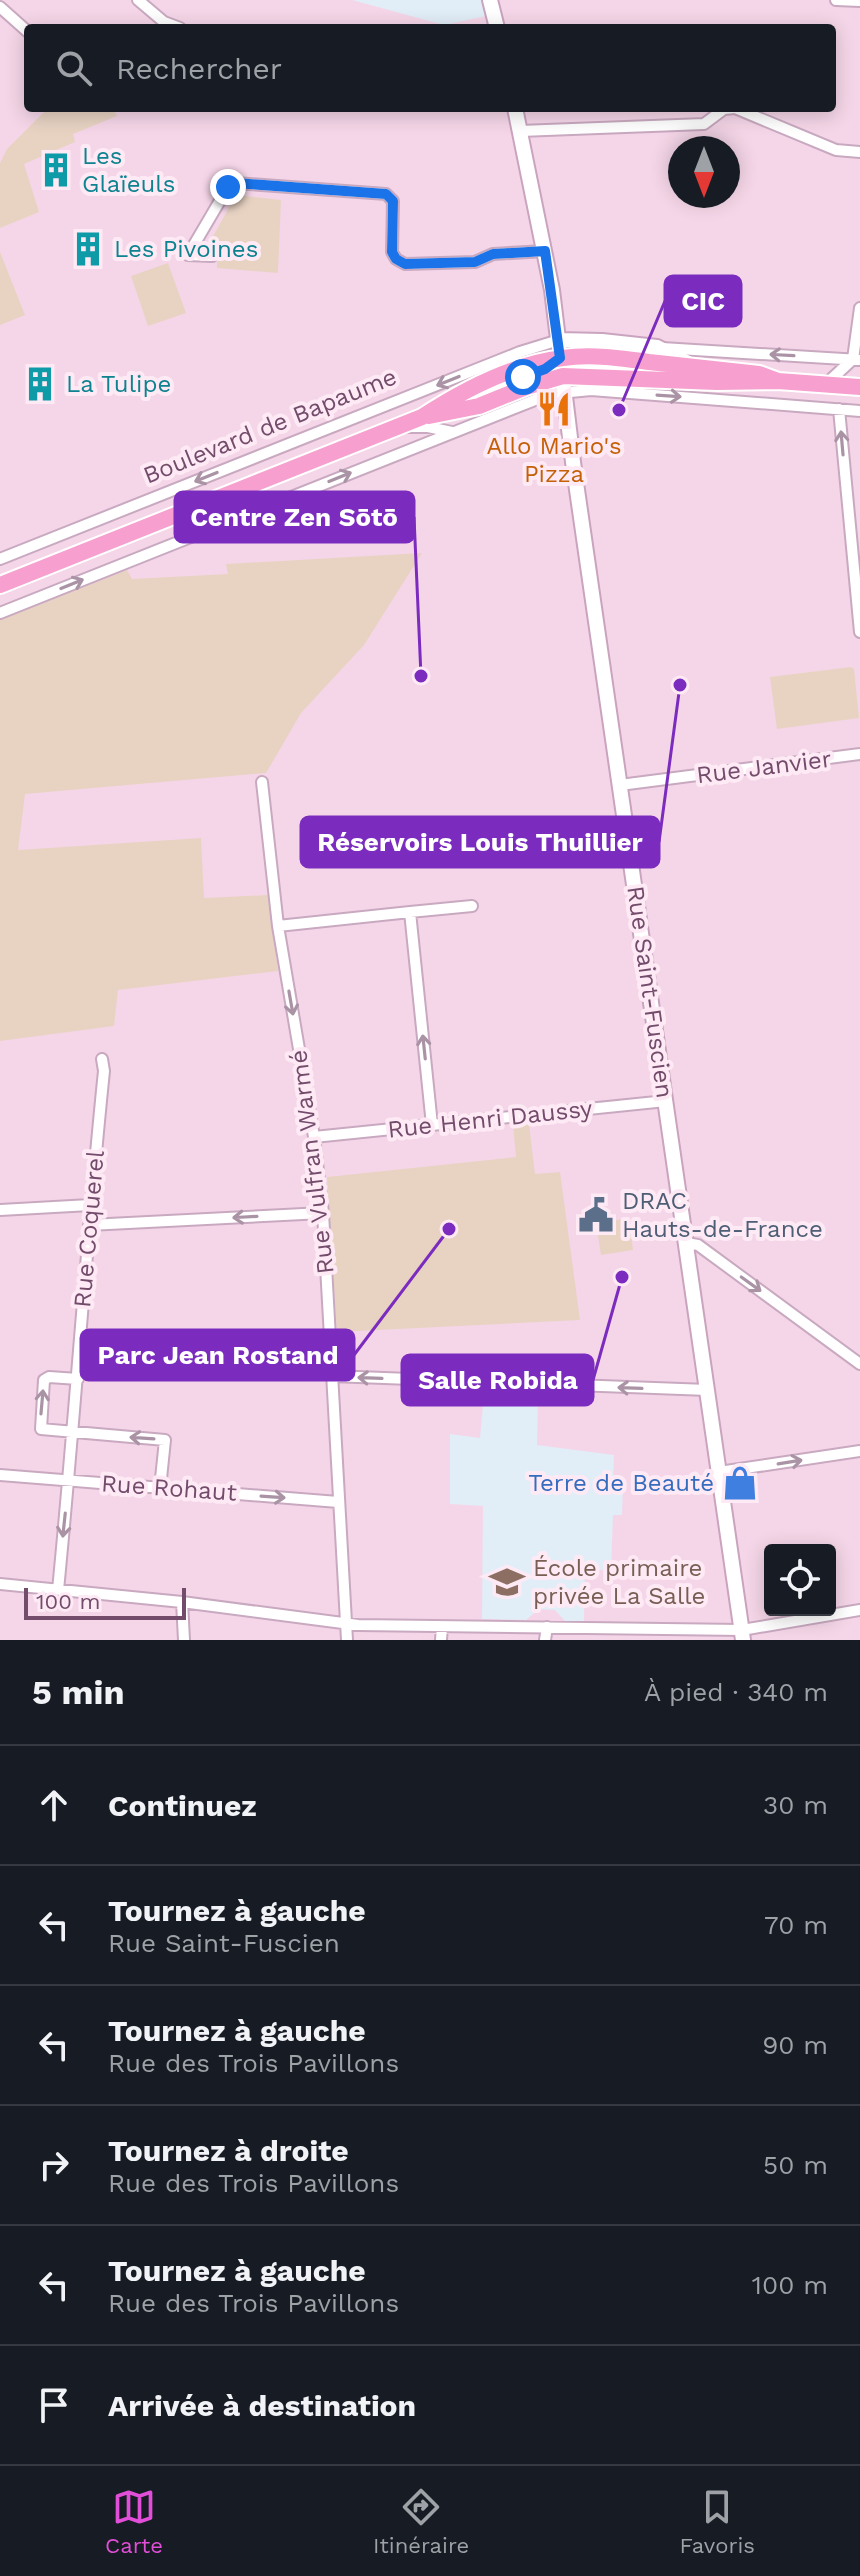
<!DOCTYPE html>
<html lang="fr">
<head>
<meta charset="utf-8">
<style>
	body { margin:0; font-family:"Work Sans",sans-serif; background:#20242c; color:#f1f3f6 }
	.controls { position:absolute; right:24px; bottom:24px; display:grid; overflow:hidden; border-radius:8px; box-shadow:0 4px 20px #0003 }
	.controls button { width:72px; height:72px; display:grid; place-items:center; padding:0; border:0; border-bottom:2px solid #363941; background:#171b24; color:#f1f3f6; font:40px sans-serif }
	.compass { position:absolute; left:668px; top:136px; width:72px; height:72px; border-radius:50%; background:#171b24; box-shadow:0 4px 20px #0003; rotate:180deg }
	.scale { position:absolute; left:24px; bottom:20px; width:162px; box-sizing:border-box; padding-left:8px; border:4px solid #734b6b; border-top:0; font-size:22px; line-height:28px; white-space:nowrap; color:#734b6b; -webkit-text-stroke:6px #feeaf5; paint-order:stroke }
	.stop { position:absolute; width:24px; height:24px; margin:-18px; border:6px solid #1a73e8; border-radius:50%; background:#fff }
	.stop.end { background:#1a73e8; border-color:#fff; box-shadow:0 2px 8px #0008 }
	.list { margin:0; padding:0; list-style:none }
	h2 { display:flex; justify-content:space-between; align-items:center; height:104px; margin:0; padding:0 32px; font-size:34px }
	h2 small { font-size:26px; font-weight:400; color:#9ea1a6 }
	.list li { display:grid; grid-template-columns:52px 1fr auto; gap:24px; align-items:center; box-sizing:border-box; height:120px; padding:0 32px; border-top:2px solid #363941 }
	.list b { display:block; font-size:30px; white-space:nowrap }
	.list p { margin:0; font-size:26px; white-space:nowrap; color:#9ea1a6 }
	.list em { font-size:26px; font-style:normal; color:#9ea1a6 }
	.icon { flex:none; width:44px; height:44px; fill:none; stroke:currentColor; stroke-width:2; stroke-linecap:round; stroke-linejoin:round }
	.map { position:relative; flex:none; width:860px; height:1640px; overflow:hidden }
	.search { position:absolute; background:#171b24; box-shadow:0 4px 20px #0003; left:24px; right:24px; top:24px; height:88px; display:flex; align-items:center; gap:20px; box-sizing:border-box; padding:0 28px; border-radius:8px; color:#9ea1a6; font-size:30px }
	.sheet { height:824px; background:#171b24 }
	nav { display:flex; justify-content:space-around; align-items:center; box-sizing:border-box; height:112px; border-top:2px solid #363941; background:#171b24; font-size:22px; color:#9ea1a6 }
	nav a { display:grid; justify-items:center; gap:4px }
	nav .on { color:#e14ed7 }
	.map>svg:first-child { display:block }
	.residential { fill:#f5d6e8; fill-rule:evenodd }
	.education { fill:#e1edf7 }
	.green { fill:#e8d3c3 }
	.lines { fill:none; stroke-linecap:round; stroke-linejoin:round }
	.minor-casing { stroke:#c9a9c0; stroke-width:14 }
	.secondary-casing { stroke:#caa4bf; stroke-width:18 }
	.primary-casing { stroke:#fff; stroke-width:20 }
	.minor { stroke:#fff; stroke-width:10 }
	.secondary { stroke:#fff; stroke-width:14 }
	.primary { stroke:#f79fce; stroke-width:16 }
	.oneway { stroke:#ab93a6 }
	.route { stroke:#1a73e8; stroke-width:10 }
	.labels { text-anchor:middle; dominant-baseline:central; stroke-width:8; stroke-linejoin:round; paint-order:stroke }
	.culture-label { font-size:24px; fill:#0d838f; stroke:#feeaf5; text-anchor:start }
	.street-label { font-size:24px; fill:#734b6b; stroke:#feeaf5 }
	.food-label { font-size:24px; fill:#c56008; stroke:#feeaf5 }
	.service-label { font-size:24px; fill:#4e5e75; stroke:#feeaf5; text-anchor:start }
	.shop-label { font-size:24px; fill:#366cbe; stroke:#feeaf5; text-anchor:end }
	.education-label { font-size:24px; fill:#785e54; stroke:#feeaf5; text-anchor:start }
	.leader { fill:none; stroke:#7b2cbf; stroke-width:3 }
	.callout-dot { fill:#7b2cbf; stroke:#feeaf5; stroke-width:3 }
	.callout { fill:#7b2cbf; stroke:#7b2cbf; stroke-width:3 }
	.callout-label { font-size:26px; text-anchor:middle; font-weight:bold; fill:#fff }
</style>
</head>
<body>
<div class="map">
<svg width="860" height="1640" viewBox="0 0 860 1640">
	<rect width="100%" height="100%" fill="#fbe4f1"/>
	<path class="residential" d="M0 0H860V1640H0ZM28 28H832V108H28ZM680 148H728V196H680ZM770 1550H830V1610H770Z"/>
	<path class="education" d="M352 0H482L486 16 444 25Z
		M484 1394 538 1396 537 1445 614 1455 613 1482 623 1483 622 1515H613L611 1570H585L584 1621H565L555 1610 539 1609 526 1620 482 1619 483 1506 450 1504V1434L480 1438Z"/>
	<path class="green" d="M48 108H113L117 116 73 134 75 142 24 164 39 212 0 228V163L7 149Z
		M236 195 281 200 278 273 217 268V248L207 247Z
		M0 252 25 315 0 325Z
		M168 263 186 313 148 326 131 276Z
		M422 553 364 645 301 713 266 773 25 794 18 850 201 838 204 898 268 895 278 971 118 990 114 1026 0 1041V620L127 570 132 579 228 574 226 564Z
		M851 667 854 669 859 718 777 729 770 677Z
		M529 1124 535 1174 560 1172 580 1320 337 1332 327 1177 516 1157 513 1125Z
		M629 1218 633 1250 601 1255 596 1223Z"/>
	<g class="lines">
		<g class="minor-casing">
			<path id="minor" d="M138 0 164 22 180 28
				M836 0 860 1
				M0 7 28 32
				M520 131 704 124 724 109 735 108 836 150 860 152
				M212 256 188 255 228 187 235 183 386 194 393 201 392 252 396 259 405 264 475 262 493 254 545 251
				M662 348 860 360
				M826 384 853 359 860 308
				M839 409 860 632
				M408 427H428L452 432
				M0 559 520 352 559 340
				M0 613 550 394 591 390 860 411
				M262 782 278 926 314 1137 323 1213 347 1640
				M620 785 860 754
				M410 912 472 906
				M278 926 410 912 432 1125
				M314 1137 666 1101
				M0 1210 90 1205
				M89 1225 323 1213
				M686 1243 698 1245 860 1364
				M331 1376 708 1390
				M78 1379 49 1377 44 1380 41 1429 165 1440 160 1488
				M719 1472 860 1451
				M0 1475 338 1502
				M0 1584 182 1602 358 1625 742 1630 860 1610
				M58 1590C75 1417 86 1244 104 1071L102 1059
				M182 1602 184 1640
				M441 1640 442 1627
				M545 1640 547 1627"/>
		</g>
		<g class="secondary-casing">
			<path id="secondary" d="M490 0 497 28
				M515 108 552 290 573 462 743 1640
				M559 340 602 341 657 347 692 365
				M563 376 577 366 656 370
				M456 407 545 369 556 360"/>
		</g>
		<g class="primary-casing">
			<path id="primary" d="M429 416 479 406 526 387 563 376 717 382 778 381 860 387
				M0 585 422 417C463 390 513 364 563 358 591 354 620 358 649 362 685 366 722 370 759 374L778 381"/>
		</g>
		<use href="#minor" class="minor"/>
		<use href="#secondary" class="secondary"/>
		<use href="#primary" class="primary"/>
	</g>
	<defs><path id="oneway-shaft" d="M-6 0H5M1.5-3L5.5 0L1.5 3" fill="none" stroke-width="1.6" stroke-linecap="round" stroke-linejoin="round" transform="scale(2)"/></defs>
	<g class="oneway">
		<use href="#oneway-shaft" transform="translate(782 355) rotate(-177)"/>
		<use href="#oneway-shaft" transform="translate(448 381) rotate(158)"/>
		<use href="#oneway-shaft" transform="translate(669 396) rotate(4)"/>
		<use href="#oneway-shaft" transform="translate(842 443) rotate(-95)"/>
		<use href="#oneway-shaft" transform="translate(206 477) rotate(158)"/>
		<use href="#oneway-shaft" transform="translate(340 477) rotate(-22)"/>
		<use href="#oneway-shaft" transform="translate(72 584) rotate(-22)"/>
		<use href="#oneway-shaft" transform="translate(291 1003) rotate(80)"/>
		<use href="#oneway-shaft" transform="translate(424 1047) rotate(-96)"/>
		<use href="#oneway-shaft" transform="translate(245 1217) rotate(177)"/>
		<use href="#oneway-shaft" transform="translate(751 1284) rotate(36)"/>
		<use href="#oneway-shaft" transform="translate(370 1378) rotate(-178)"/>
		<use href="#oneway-shaft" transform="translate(630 1388) rotate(-178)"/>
		<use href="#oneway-shaft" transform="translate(42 1402) rotate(-85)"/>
		<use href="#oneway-shaft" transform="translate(142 1438) rotate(-176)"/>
		<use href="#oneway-shaft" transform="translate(790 1462) rotate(-9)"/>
		<use href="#oneway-shaft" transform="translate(273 1497) rotate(4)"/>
		<use href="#oneway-shaft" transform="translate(64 1525) rotate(96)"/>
	</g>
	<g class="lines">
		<path class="route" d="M228 187 235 183 386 194 393 201 392 252 396 259 405 264 475 262 493 254 545 251 560 358 545 369 523 377"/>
	</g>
	<defs>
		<g id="building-bare" transform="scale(2.76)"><path d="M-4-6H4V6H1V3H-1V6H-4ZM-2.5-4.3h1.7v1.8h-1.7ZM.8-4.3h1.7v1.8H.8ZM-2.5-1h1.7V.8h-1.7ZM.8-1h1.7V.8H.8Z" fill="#0f9aa8" stroke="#feeaf5" stroke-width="2.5" paint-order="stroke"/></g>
		<g id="restaurant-bare" transform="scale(2.76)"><path d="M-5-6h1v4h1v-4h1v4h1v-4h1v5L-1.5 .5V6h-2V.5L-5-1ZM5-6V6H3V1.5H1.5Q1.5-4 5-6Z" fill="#e8710a" stroke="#feeaf5" stroke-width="2.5" paint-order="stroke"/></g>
		<g id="civic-bare" transform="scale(2.76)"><path d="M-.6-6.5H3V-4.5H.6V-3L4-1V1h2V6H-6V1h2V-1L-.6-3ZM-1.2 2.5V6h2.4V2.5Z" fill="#5c6f8a" stroke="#feeaf5" stroke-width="2.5" paint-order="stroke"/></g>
		<g id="shop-bare" transform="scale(2.76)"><path d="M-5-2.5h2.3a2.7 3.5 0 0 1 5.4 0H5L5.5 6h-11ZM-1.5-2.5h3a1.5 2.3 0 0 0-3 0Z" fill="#3f7fe0" stroke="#feeaf5" stroke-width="2.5" paint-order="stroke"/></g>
		<g id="school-bare" transform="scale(2.76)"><path d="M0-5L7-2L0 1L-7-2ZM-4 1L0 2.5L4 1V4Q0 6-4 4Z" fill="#8d6e63" stroke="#feeaf5" stroke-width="2.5" paint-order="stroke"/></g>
	</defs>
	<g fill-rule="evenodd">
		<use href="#building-bare" x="56" y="170"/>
		<use href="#building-bare" x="88" y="249"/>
		<use href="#building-bare" x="40" y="384"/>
		<use href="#restaurant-bare" x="554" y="409"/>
		<use href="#civic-bare" x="596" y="1215"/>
		<use href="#shop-bare" x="740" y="1483"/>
		<use href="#school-bare" x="507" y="1582"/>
	</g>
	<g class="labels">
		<g class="culture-label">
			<text x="82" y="156">Les<tspan x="82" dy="28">Glaïeuls</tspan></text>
			<text x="114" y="249">Les Pivoines</text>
			<text x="66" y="384">La Tulipe</text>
		</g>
		<g class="street-label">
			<text transform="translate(270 426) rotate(-22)">Boulevard de Bapaume</text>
			<text transform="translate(764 767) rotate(-7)">Rue Janvier</text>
			<text transform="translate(650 992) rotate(82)">Rue Saint-Fuscien</text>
			<text transform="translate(490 1119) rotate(-6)">Rue Henri Daussy</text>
			<text transform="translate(312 1162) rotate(-97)">Rue Vulfran Warmé</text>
			<text transform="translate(89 1229) rotate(-85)">Rue Coquerel</text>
			<text transform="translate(169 1488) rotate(4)">Rue Rohaut</text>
		</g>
		<g class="food-label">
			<text x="554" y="446">Allo Mario's<tspan x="554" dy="28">Pizza</tspan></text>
		</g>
		<g class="service-label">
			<text x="622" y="1201">DRAC<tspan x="622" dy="28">Hauts-de-France</tspan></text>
		</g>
		<g class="shop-label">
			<text x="714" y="1483">Terre de Beauté</text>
		</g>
		<g class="education-label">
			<text x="533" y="1568">École primaire<tspan x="533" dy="28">privée La Salle</tspan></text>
		</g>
	</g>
	<path class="leader" d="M619 410L665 301M421 676L414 517M680 685L659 842M449 1229L354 1355M622 1277L593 1380"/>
	<g class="callout-dot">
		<circle cx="619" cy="410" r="8"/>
		<circle cx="421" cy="676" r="8"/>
		<circle cx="680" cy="685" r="8"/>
		<circle cx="449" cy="1229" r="8"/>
		<circle cx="622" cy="1277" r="8"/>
	</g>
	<g class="callout">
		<rect x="665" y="276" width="76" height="50" rx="8"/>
		<rect x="175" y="492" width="239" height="50" rx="8"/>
		<rect x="301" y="817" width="358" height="50" rx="8"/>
		<rect x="81" y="1330" width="273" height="50" rx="8"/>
		<rect x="402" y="1355" width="191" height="50" rx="8"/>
	</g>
	<g class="callout-label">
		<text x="703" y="310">CIC</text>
		<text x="294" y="526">Centre Zen Sōtō</text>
		<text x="480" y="851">Réservoirs Louis Thuillier</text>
		<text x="218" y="1364">Parc Jean Rostand</text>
		<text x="498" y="1389">Salle Robida</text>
	</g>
</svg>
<div class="controls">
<button><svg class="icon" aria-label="locate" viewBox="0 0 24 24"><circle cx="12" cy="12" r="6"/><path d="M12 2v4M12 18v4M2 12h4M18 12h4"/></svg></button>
</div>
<svg class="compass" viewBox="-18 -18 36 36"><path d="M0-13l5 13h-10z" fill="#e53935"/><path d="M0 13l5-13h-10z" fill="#9ea1a6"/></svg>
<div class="scale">100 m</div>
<div class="stop" style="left:523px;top:377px"></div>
<div class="stop end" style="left:228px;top:187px"></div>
<div class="search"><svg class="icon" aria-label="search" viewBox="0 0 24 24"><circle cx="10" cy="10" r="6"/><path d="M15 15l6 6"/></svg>Rechercher</div>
</div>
<section class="sheet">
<h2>5 min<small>À pied · 340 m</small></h2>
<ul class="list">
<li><svg class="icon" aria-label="ahead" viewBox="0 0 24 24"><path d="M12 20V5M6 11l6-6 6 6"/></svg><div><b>Continuez</b></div><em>30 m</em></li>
<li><svg class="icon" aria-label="left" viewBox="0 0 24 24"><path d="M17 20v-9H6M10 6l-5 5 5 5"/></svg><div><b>Tournez à gauche</b><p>Rue Saint-Fuscien</p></div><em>70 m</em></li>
<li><svg class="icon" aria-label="left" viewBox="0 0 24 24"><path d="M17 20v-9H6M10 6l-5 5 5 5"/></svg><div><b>Tournez à gauche</b><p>Rue des Trois Pavillons</p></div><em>90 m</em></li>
<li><svg class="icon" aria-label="right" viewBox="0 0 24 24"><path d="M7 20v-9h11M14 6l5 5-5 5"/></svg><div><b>Tournez à droite</b><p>Rue des Trois Pavillons</p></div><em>50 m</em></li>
<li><svg class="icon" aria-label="left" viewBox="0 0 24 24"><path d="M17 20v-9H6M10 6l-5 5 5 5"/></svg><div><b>Tournez à gauche</b><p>Rue des Trois Pavillons</p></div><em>100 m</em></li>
<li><svg class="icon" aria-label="arrive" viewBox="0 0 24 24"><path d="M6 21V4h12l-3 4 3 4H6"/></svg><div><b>Arrivée à destination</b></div></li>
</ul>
</section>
<nav>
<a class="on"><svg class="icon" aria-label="map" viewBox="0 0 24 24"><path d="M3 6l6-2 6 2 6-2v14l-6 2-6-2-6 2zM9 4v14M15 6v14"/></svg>Carte</a>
<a><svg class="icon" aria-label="directions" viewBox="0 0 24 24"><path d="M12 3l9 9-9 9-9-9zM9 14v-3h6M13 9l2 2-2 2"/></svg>Itinéraire</a>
<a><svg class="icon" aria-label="saved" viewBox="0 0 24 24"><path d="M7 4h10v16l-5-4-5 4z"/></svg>Favoris</a>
</nav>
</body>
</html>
